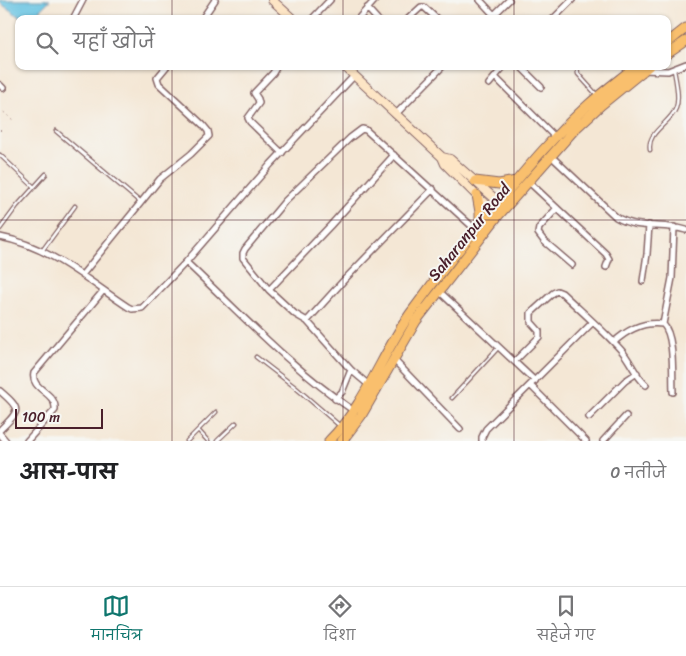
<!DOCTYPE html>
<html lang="hi">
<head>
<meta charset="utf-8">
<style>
	body { margin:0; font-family:Sriracha,"Playpen Sans Deva",sans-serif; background:#f2f2f2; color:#202124 }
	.scale { position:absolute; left:15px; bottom:12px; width:88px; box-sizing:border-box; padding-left:5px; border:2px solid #4a1f2b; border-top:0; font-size:14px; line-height:18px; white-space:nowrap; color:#4a1f2b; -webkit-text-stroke:4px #f6f6f2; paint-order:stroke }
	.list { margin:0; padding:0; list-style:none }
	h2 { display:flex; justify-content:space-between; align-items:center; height:65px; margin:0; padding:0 20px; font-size:21px }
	h2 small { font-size:16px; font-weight:400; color:#757577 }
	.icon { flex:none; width:28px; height:28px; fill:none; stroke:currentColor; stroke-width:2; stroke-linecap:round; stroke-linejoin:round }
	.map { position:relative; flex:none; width:686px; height:441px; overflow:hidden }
	.search { position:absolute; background:#fff; box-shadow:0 1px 4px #0004; left:15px; right:15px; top:15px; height:55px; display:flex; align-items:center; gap:12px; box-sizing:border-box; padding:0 18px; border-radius:10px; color:#757577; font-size:19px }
	.sheet { height:145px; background:#fff }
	nav { display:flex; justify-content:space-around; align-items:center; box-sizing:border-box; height:70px; border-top:1px solid #e0e0e0; background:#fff; font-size:14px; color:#757577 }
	nav a { display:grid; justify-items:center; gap:2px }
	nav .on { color:#0f766e }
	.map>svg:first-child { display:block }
	.water { fill:#64c2e2; stroke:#577086 }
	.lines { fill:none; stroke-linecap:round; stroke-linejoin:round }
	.lane-casing { stroke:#866566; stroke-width:5 }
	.street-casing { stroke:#866566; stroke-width:8 }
	.secondary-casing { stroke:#866566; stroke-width:10 }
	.primary-casing { stroke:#866566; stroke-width:11 }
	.path { stroke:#866566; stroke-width:1; stroke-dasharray:1 4; stroke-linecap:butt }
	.lane { stroke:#fff; stroke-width:2.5 }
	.street { stroke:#fff; stroke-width:5 }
	.secondary { stroke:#fde5c5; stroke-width:8 }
	.primary { stroke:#f9bf6d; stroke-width:9 }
	.grid { fill:none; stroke:#4a1f2b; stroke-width:1; stroke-opacity:0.55 }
	.labels { text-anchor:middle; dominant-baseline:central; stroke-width:4; stroke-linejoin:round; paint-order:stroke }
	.street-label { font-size:16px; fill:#4a1f2b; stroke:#f6f6f2 }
</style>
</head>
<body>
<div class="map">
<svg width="686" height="441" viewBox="0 0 686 441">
	<rect width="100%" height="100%" fill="#f6f6f2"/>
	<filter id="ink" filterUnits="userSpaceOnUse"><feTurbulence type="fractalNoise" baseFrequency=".02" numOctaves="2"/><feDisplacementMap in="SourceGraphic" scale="10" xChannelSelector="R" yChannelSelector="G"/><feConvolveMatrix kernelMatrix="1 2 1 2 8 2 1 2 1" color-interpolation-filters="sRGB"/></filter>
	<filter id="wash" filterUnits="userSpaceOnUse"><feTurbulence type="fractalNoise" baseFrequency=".0096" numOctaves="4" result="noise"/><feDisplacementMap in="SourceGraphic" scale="20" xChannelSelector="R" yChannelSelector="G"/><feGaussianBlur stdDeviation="1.12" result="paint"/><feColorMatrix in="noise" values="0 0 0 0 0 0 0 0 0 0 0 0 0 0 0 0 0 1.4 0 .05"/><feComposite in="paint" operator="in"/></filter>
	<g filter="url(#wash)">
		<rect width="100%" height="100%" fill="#f4e7d5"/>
		<path class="water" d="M0 0H50L35 15 23 19 0 3Z"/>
	</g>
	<g filter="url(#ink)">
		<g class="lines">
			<g class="lane-casing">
				<path id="lane" d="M577 66 578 74 596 94
					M56 131 140 202
					M650 150C647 131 670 124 676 108 680 98 676 81 674 70
					M0 155 34 187
					M0 229 17 206 46 174
					M42 251 75 206
					M256 357 295 387 340 426
					M452 398 498 348
					M198 430 208 441
					M187 441 216 412
					M217 441 236 423"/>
			</g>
			<g class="street-casing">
				<path id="street" d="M480 0 494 15
					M367 8 377 19
					M73 19 83 0
					M202 19 215 0
					M312 19 330 0
					M358 19 375 0
					M408 19 421 7H424L437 19
					M490 19 509 0
					M553 19 572 0
					M277 66 273 73 254 93 258 99 259 103 248 118 250 122 282 153
					M520 66 541 87
					M644 70 668 71 686 64
					M495 77 555 137
					M489 84 504 66
					M0 85 3 88
					M395 115 443 66
					M551 156 616 217C640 231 661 222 686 230
					M529 182 606 254 609 259 606 267
					M557 208 539 228 538 233 544 241 572 265
					M0 237C49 246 87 280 128 307L132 309 142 308 186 262 271 164 354 76
					M186 262C240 313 292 369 354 411
					M82 275 160 179 191 154 209 136 208 131 203 125 159 84 157 78 167 66
					M643 281 647 254 649 225
					M269 290 330 226 394 155
					M440 292 535 381
					M307 321 345 279 433 189
					M663 324 672 278 674 227
					M614 342C627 330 644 321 663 324 675 336 672 375 673 392
					M394 360 460 429
					M515 361 539 337V331L531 322V313L553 293 557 291 562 293C582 312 603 330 621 350 631 361 635 376 646 385
					M370 386 351 370 307 321 295 314 269 290 243 258V253L245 249 285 201 350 138 362 129 366 130 475 229
					M531 386 586 441
					M0 391C22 410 20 410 0 430
					M335 399 342 392 351 370
					M589 417 625 381 637 373
					M0 434 6 441
					M27 441 55 410C57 392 30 390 34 373L103 291
					M482 441V437L486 429 593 322
					M603 441 626 416"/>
			</g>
			<g class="secondary-casing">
				<path id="secondary" d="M272 0 293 19
					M344 66 442 157 445 164 495 214
					M442 157 450 159 502 205"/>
			</g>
			<g class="primary-casing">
				<path id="primary" d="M667 43 686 28
					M667 54 686 41
					M475 181 499 184 516 181
					M477 195 480 212V224
					M329 441C365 405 381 356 410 314 436 278 463 244 492 210 523 173 553 136 589 104 604 91 620 79 636 66
					M342 441 361 416 416 321 497 217 574 130 601 105 649 66"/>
			</g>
			<path class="path" d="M0 109 13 120
				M0 130 2 132"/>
			<use href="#lane" class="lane"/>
			<use href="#street" class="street"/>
			<use href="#secondary" class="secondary"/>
			<use href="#primary" class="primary"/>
		</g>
	</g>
	<path class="grid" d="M172 0V19M343 0V19M514 0V19M172 66V441M343 66V441M514 66V441M0 220H686"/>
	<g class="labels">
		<g class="street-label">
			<text transform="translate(469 232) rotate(-51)">Saharanpur Road</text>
		</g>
	</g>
</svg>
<div class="scale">100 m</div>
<div class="search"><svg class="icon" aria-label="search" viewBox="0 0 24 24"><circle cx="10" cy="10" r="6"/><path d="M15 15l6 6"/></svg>यहाँ खोजें</div>
</div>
<section class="sheet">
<h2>आस-पास<small>0 नतीजे</small></h2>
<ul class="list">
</ul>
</section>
<nav>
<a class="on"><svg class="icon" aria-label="map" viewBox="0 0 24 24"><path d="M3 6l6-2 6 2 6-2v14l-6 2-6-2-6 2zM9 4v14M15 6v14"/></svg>मानचित्र</a>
<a><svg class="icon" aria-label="directions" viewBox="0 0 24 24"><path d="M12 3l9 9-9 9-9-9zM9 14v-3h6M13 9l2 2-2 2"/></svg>दिशा</a>
<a><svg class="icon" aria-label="saved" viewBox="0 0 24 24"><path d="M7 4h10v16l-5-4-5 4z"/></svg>सहेजे गए</a>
</nav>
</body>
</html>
